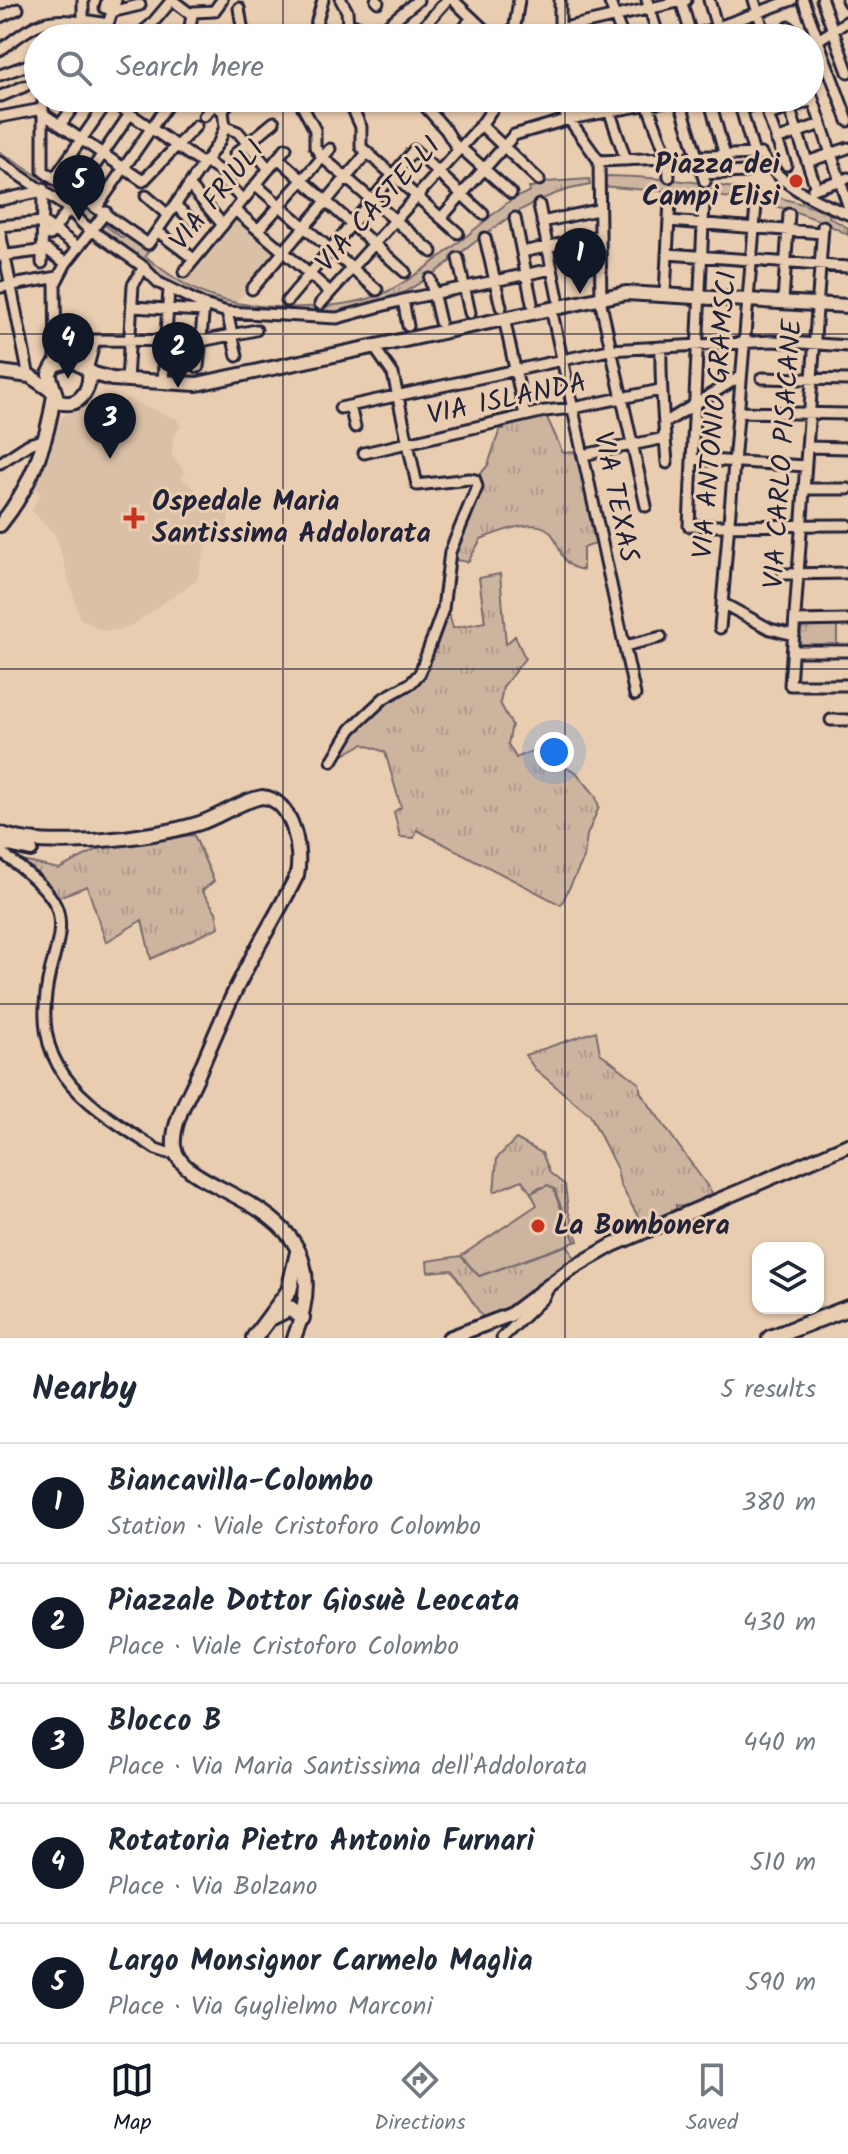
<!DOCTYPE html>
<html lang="en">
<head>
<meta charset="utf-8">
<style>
	body { margin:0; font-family:Kalam,sans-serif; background:#f2f2f3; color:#1f2937 }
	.controls { position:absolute; right:24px; bottom:24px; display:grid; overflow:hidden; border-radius:16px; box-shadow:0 2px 6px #0004 }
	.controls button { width:72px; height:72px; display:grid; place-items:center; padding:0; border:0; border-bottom:2px solid #e0e1e3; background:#fff; color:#1f2937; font:40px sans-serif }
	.you { position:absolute; left:554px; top:752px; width:28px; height:28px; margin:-20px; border:6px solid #fff; border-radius:50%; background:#1a73e8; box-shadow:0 0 0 12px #1a73e833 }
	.badge { display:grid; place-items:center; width:52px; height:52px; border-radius:50%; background:#111827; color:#fff; font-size:26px; font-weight:700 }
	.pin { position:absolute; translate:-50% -66px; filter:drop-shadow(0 2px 4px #0008) }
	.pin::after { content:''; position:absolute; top:42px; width:28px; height:24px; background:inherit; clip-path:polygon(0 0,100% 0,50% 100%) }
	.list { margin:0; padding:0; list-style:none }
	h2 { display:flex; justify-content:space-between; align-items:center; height:104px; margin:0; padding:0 32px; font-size:34px }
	h2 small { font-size:26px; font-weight:400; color:#747a83 }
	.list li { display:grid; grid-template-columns:52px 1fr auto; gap:24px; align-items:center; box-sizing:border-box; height:120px; padding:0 32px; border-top:2px solid #e0e1e3 }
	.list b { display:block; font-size:30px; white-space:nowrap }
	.list p { margin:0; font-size:26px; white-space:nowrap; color:#747a83 }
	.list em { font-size:26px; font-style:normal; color:#747a83 }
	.icon { flex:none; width:44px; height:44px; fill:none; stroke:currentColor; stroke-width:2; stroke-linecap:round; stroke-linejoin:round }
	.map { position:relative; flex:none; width:848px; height:1338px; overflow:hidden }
	.search { position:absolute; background:#fff; box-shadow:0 2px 6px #0004; left:24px; right:24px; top:24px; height:88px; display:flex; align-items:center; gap:20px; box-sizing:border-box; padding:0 28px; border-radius:44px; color:#747a83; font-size:30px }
	.sheet { height:704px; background:#fff }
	nav { display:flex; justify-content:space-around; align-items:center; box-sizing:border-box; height:112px; border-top:2px solid #e0e1e3; background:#fff; font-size:22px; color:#747a83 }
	nav a { display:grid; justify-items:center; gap:4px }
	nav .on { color:#111827 }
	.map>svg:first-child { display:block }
	.built { fill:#dac0a7 }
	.grass { fill:url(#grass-tufts); stroke:#776b6d; stroke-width:2 }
	.pitch { fill:#ccb49f; stroke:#776b6d; stroke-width:2 }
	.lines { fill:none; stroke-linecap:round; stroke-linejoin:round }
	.street-casing { stroke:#22223b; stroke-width:15 }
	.secondary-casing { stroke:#22223b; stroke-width:18 }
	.primary-casing { stroke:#22223b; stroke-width:20 }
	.street { stroke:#e9cdb0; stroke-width:9 }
	.secondary { stroke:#e9cdb0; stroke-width:12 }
	.primary { stroke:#e9cdb0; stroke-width:14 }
	.grid { fill:none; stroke:#22223b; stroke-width:2; stroke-opacity:0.55 }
	.poi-dot { fill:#c8321e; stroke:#e9cdb0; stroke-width:3 }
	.labels { text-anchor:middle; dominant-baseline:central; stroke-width:6; stroke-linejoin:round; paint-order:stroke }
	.poi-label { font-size:28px; font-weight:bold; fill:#22223b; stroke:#e9cdb0; text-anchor:start }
	.street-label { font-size:28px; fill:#22223b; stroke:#e9cdb0 }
</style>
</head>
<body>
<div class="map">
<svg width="848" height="1338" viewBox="0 0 848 1338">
	<defs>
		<pattern id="grass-tufts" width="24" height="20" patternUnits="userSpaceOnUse" patternTransform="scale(2)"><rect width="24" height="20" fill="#ccb49f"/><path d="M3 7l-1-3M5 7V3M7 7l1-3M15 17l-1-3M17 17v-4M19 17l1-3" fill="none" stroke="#af9a8a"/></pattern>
	</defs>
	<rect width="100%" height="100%" fill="#e9cdb0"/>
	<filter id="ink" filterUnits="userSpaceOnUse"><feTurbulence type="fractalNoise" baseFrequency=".0125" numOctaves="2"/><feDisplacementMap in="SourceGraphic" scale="16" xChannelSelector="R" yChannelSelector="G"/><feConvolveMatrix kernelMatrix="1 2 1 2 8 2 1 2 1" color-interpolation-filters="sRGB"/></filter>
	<g filter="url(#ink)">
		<path class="built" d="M236 218 278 253 236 303 213 298 180 282Z
			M90 398 102 406H120L126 398 176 419 181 426 173 437 172 455 186 474 181 478 201 495 231 502 226 532 210 529 197 580 129 627 117 630H100L80 618 56 536 32 511 40 493 35 487 61 417 80 409Z"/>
		<path class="grass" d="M0 152 84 205 82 209H90L97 217 93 223 0 159Z
			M608 176C674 177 770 189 830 214L829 217 848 228V235C776 192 685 195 602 186L601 179Z
			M589 179 590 185C506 198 467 260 397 296 349 321 282 317 230 308 207 304 176 292 158 277 141 263 118 235 98 229L101 222 122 238 131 235 149 250 145 256C166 273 187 288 213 297 254 311 342 311 382 294 421 277 476 227 511 200L530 191 529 188 547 182Z
			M545 413 563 453 575 452 599 543 583 548V570C539 564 582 497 481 539L468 562 456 560 454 552 481 491 478 477 488 465 500 429H504V423Z
			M500 574 506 644 515 636 525 658 503 687 500 703 512 725 508 744 516 758 534 750 576 772 595 795 599 807 587 835 584 858 561 905 417 830 414 838 400 837 394 812 401 807 385 752 363 744 338 758C356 724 378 706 412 687L445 597 453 628 485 622 479 578Z
			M837 625V646L799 647 801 626Z
			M194 835 214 881 202 891 216 912 219 927 151 959 142 920 106 942 87 886 56 898 24 865 23 861 59 869 106 845Z
			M596 1031 600 1053 639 1083 641 1093 713 1194 682 1207 676 1205V1209L642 1224 620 1184 617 1169 590 1115 535 1069 525 1055Z
			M516 1139 542 1153 550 1173 565 1185 568 1210 578 1241 575 1242 554 1189 539 1187 531 1193 522 1180 494 1192 497 1158Z
			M568 1245 575 1261 502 1314 485 1321 452 1270 428 1272 427 1261 461 1256 479 1276Z"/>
		<path class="pitch" d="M548 1185 554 1189C558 1207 569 1223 575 1242L479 1276 461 1256 537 1205 531 1193Z"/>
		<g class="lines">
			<g class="street-casing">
				<path id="street" d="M107 0 105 8 115 11 140 5
					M172 0 192 15 188 38
					M341 0 347 11 348 26H358
					M376 0 378 2
					M453 0 493 38
					M560 0V38
					M609 0 623 38
					M647 0 659 38
					M681 0 692 38
					M709 0 720 38
					M754 0 766 38
					M803 0 848 121
					M822 0 848 72
					M847 0 848 2
					M239 8 244 38
					M192 15 194 12 214 11 222 0
					M0 17 18 9
					M83 20 108 24 116 0
					M82 24 105 38
					M424 26 447 0
					M789 27 793 38
					M560 29 686 0
					M140 34 151 25
					M273 36 291 38
					M76 38 83 22V0
					M158 38 151 25 172 0
					M312 38 323 0
					M372 38 418 0
					M458 38 471 18
					M513 38 519 0
					M688 38 792 0
					M810 45 848 21
					M0 50C33 26 41 16 83 22
					M0 75 28 65
					M810 90 848 205
					M1 96 25 86
					M43 98V171L148 244 219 142 225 127 223 111
					M107 98 203 164
					M203 98 223 111
					M298 98 315 130V147L322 157 432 252
					M348 98 361 127V147L458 233
					M418 98 446 130 458 150
					M554 98 599 161
					M605 98 626 160
					M645 98 668 159 669 177
					M679 98 705 182
					M709 98 725 156
					M738 98 754 154H761C779 185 815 201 848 214
					M786 98 816 188
					M741 110 768 98
					M223 111 231 98
					M42 113 143 181 196 126
					M204 116 212 107
					M0 117 42 109
					M60 125 80 98
					M481 125 539 180
					M225 127 238 132 269 169
					M776 140 821 124
					M461 148 511 193
					M235 154 274 122
					M278 158 405 272
					M205 161 224 174 223 180 243 200
					M599 161 601 304 646 506
					M599 161 754 154
					M0 162 69 209 84 225 141 265 159 283 204 305 227 312 337 318 403 300 552 269
					M807 162 848 148
					M786 165 768 115 813 100
					M703 174 746 172
					M54 179 110 98
					M189 185 223 225
					M256 185 377 290
					M813 189 848 178
					M76 193 130 114
					M146 196 168 215
					M0 200 43 191
					M704 203 689 526 848 525
					M175 205 195 223
					M539 205 558 298
					M97 207 168 104
					M235 210 330 292
					M441 218 514 135 569 119 682 98
					M515 218 532 303
					M669 221 822 233
					M542 222 597 210
					M0 226 43 222 78 247
					M823 226 790 685H848
					M258 230 330 149
					M157 231 194 259
					M0 232 28 372
					M50 235 69 209
					M485 238 501 307
					M522 252 598 236
					M667 254 848 267
					M0 256 47 250 66 263
					M458 258 470 313
					M42 263 43 189
					M184 272 286 148
					M430 279 440 322
					M1 287 58 277
					M252 289 367 153
					M665 293 670 201
					M403 300 408 326
					M287 301 414 150 483 214
					M783 301 789 214
					M320 304 481 125 500 98
					M132 307 203 311
					M551 308 635 695
					M227 312 237 356
					M504 318 525 415
					M661 347C660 386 664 424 667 463
					M56 363 55 284 66 263 106 212
					M198 367 204 306
					M87 370 95 340 201 341 256 330
					M762 378 848 380
					M127 380 133 285 144 267
					M163 382 169 289
					M350 406 355 427
					M340 408 609 350 772 341 848 346
					M738 412 848 414
					M666 422 741 376
					M807 447 848 448
					M364 453 545 411 573 408 660 390
					M583 455 665 438
					M692 459 806 466
					M0 463 29 444 46 439
					M804 489H848
					M783 574 848 573
					M722 603 770 629 794 635
					M795 621 848 620
					M720 628 756 205
					M625 646 661 637
					M793 651H848
					M831 720H848
					M332 761 351 729 384 698 411 683 420 673 443 609 450 552 477 487 475 480 469 479 417 485 393 374 374 347
					M0 851C18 867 46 884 56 906 65 928 55 951 50 972 27 1070 84 1102 156 1149L168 1153 175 1150
					M502 1338 543 1298 548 1289"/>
			</g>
			<g class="secondary-casing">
				<path id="secondary" d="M0 372 30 376 52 391
					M89 372C91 390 78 410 58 401L49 374 54 365 72 360 94 374 112 379 197 384 626 293 848 306
					M0 525C31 487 47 444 54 395
					M0 833C45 851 153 838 200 823 221 816 240 801 262 797 293 799 302 850 297 875 280 910 259 942 242 977 225 1009 212 1043 197 1077 188 1097 172 1123 174 1146 180 1200 352 1196 294 1338
					M0 843 31 850
					M449 1338 510 1315 571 1269 613 1245 848 1145"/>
			</g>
			<g class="primary-casing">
				<path id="primary" d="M272 1317 290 1308 302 1318
					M254 1338 289 1291 298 1252
					M770 1338 848 1308"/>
			</g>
			<use href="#street" class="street"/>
			<use href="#secondary" class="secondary"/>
			<use href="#primary" class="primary"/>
		</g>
	</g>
	<path class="grid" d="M283 0V38M565 0V38M283 98V1338M565 98V1338M0 334H848M0 669H848M0 1004H848"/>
	<g class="poi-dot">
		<circle cx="796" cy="181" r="8"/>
		<path d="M130 506h8v8h8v8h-8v8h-8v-8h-8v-8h8z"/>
		<circle cx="538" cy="1226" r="8"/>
	</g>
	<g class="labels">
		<g class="poi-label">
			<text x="780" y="165" text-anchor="end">Piazza dei<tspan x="780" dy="32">Campi Elisi</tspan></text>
			<text x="152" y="502">Ospedale Maria<tspan x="152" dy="32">Santissima Addolorata</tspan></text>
			<text x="554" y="1226">La Bombonera</text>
		</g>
		<g class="street-label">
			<text transform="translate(218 196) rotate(-51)">VIA FRIULI</text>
			<text transform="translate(379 205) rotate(-48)">VIA CASTELLI</text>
			<text transform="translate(507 400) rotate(-12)">VIA ISLANDA</text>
			<text transform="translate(716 415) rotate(-85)">VIA ANTONIO GRAMSCI</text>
			<text transform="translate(784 454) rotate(-86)">VIA CARLO PISACANE</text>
			<text transform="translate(615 497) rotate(78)">VIA TEXAS</text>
		</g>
	</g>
</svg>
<div class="controls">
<button><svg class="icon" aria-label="layers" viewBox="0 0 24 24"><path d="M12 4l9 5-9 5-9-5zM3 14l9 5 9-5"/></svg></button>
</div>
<div class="you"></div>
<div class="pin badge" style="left:580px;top:294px">1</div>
<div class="pin badge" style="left:178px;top:388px">2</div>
<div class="pin badge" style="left:110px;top:459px">3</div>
<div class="pin badge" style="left:68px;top:379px">4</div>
<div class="pin badge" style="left:79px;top:221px">5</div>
<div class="search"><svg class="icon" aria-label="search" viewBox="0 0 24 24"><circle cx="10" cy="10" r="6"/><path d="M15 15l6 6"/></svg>Search here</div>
</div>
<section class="sheet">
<h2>Nearby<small>5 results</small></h2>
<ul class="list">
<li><span class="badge">1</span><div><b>Biancavilla-Colombo</b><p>Station · Viale Cristoforo Colombo</p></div><em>380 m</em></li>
<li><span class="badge">2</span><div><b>Piazzale Dottor Giosuè Leocata</b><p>Place · Viale Cristoforo Colombo</p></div><em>430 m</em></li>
<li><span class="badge">3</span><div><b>Blocco B</b><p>Place · Via Maria Santissima dell'Addolorata</p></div><em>440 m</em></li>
<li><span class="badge">4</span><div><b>Rotatoria Pietro Antonio Furnari</b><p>Place · Via Bolzano</p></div><em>510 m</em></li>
<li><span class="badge">5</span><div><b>Largo Monsignor Carmelo Maglia</b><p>Place · Via Guglielmo Marconi</p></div><em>590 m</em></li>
</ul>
</section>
<nav>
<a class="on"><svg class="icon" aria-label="map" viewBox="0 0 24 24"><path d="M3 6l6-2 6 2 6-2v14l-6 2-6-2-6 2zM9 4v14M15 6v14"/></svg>Map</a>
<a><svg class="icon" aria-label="directions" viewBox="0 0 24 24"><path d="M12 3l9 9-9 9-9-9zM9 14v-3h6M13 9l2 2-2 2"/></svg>Directions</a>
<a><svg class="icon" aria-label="saved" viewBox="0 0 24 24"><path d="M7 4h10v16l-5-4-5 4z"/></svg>Saved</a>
</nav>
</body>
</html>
